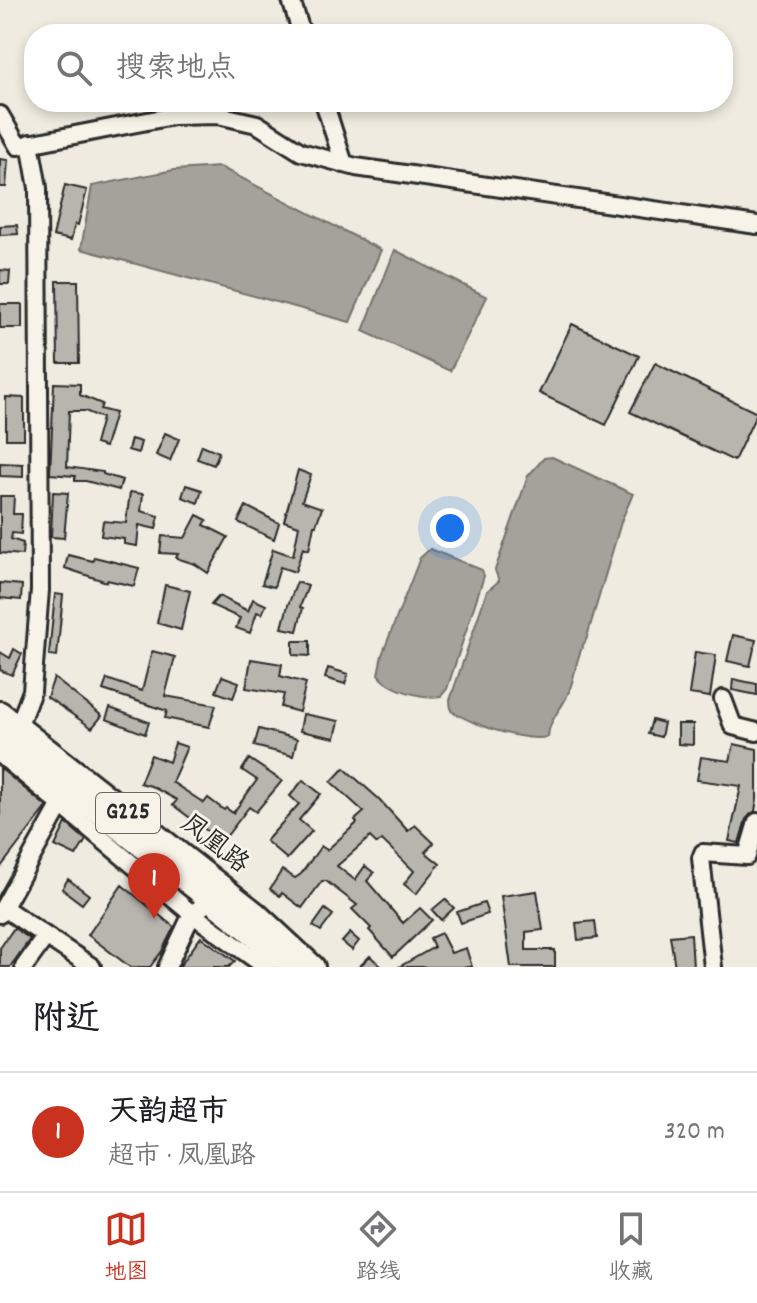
<!DOCTYPE html>
<html lang="zh">
<head>
<meta charset="utf-8">
<style>
	body { margin:0; font-family:Dekko,"LXGW WenKai TC",sans-serif; background:#f2f2f2; color:#202124 }
	.you { position:absolute; left:450px; top:528px; width:28px; height:28px; margin:-20px; border:6px solid #fff; border-radius:50%; background:#1a73e8; box-shadow:0 0 0 12px #1a73e833 }
	.badge { display:grid; place-items:center; width:52px; height:52px; border-radius:50%; background:#c8321e; color:#fff; font-size:26px; font-weight:700 }
	.pin { position:absolute; translate:-50% -66px; filter:drop-shadow(0 2px 4px #0008) }
	.pin::after { content:''; position:absolute; top:42px; width:28px; height:24px; background:inherit; clip-path:polygon(0 0,100% 0,50% 100%) }
	.list { margin:0; padding:0; list-style:none }
	h2 { display:flex; justify-content:space-between; align-items:center; height:104px; margin:0; padding:0 32px; font-size:34px }
	h2 small { font-size:26px; font-weight:400; color:#757577 }
	.list li { display:grid; grid-template-columns:52px 1fr auto; gap:24px; align-items:center; box-sizing:border-box; height:120px; padding:0 32px; border-top:2px solid #e0e0e0 }
	.list b { display:block; font-size:30px; white-space:nowrap }
	.list p { margin:0; font-size:26px; white-space:nowrap; color:#757577 }
	.list em { font-size:26px; font-style:normal; color:#757577 }
	.icon { flex:none; width:44px; height:44px; fill:none; stroke:currentColor; stroke-width:2; stroke-linecap:round; stroke-linejoin:round }
	.map { position:relative; flex:none; width:757px; height:967px; overflow:hidden }
	.search { position:absolute; background:#fff; box-shadow:0 4px 12px #0003; left:24px; right:24px; top:24px; height:88px; display:flex; align-items:center; gap:20px; box-sizing:border-box; padding:0 28px; border-radius:32px; color:#757577; font-size:30px }
	.sheet { height:224px; background:#fff }
	nav { display:flex; justify-content:space-around; align-items:center; box-sizing:border-box; height:112px; border-top:2px solid #e0e0e0; background:#fff; font-size:22px; color:#757577 }
	nav a { display:grid; justify-items:center; gap:4px }
	nav .on { color:#c8321e }
	.map>svg:first-child { display:block }
	.water { fill:#a4a29a; stroke:#74726e; stroke-width:2 }
	.building { fill:#b8b5ae; stroke:#2b2b2b; stroke-width:2 }
	.lines { fill:none; stroke-linecap:round; stroke-linejoin:round }
	.minor-casing { stroke:#2b2b2b; stroke-width:22 }
	.highway-casing { stroke:#2b2b2b; stroke-width:28 }
	.minor { stroke:#f7f3e8; stroke-width:16 }
	.highway { stroke:#f7f3e8; stroke-width:22 }
	.labels { text-anchor:middle; dominant-baseline:central; stroke-width:6; stroke-linejoin:round; paint-order:stroke }
	.shield { fill:#f7f3e8; stroke:#686764; stroke-width:2 }
	.shield-label { font-size:24px; font-weight:bold; fill:#2b2b2b }
	.street-label { font-size:26px; fill:#2b2b2b; stroke:#f7f3e8 }
</style>
</head>
<body>
<div class="map">
<svg width="757" height="967" viewBox="0 0 757 967">
	<rect width="100%" height="100%" fill="#efebe0"/>
	<filter id="ink" filterUnits="userSpaceOnUse"><feTurbulence type="fractalNoise" baseFrequency=".0125" numOctaves="2"/><feDisplacementMap in="SourceGraphic" scale="16" xChannelSelector="R" yChannelSelector="G"/><feConvolveMatrix kernelMatrix="1 2 1 2 8 2 1 2 1" color-interpolation-filters="sRGB"/></filter>
	<g filter="url(#ink)">
		<path class="water" d="M220 167 381 250 350 322 81 249 92 186 174 170Z
			M395 250 487 297 450 371 363 331Z
			M552 457 633 494 622 519 586 640C575 656 576 678 567 696 561 710 548 721 548 737 522 742 474 725 451 711L450 700 487 591 499 581 495 570 528 476 544 458Z
			M430 549 482 570 484 576 447 689 441 696C423 699 389 690 378 674L382 655 420 558Z"/>
		<path class="building" d="M0 159 8 160 6 187H0Z
			M65 185 87 190 78 225 75 224 71 240 53 236Z
			M17 225 18 234 0 235V226Z
			M0 270 10 271 9 284H0Z
			M57 281H78L79 363H58Z
			M0 304H22V328H0Z
			M572 324 639 356 606 425 539 393Z
			M655 363 757 413 734 461 630 412Z
			M54 383 80 384V395L102 404 100 409 115 413 105 447 95 444 102 418 85 411H69L67 467 103 472V474L122 480 119 490 86 481H75V476L50 474Z
			M6 397 24 398V439H6Z
			M165 433 179 439 170 461 156 455Z
			M131 439 141 442 138 453 128 450Z
			M202 445 219 452 214 465 197 459Z
			M0 463 23 464V477L0 476Z
			M298 470 311 475 302 501 322 508 316 525H314L309 550 303 548 295 572 280 567 274 587 262 584 273 549 293 556 299 526 284 521Z
			M186 485 202 490 198 503 182 497Z
			M53 492 68 493 64 538 51 537Z
			M130 492 143 494 141 511 159 516 156 529 139 525 137 546 124 544V539L101 536 103 521 126 523Z
			M0 496H14L13 514H22L21 534 12 533 11 539 23 543 22 555 0 553Z
			M246 506 279 523 274 539 238 522Z
			M197 515 207 520 204 525 228 537 208 573 195 564 176 558 178 554 160 553 162 536 185 538Z
			M68 555 93 561 94 557 139 568 134 586 107 580V582L65 568Z
			M297 582 308 586 300 607 303 608 297 631 282 628 288 605Z
			M0 583 22 585 21 600 0 598Z
			M165 585 190 591 181 630 157 623Z
			M55 594 63 595 57 656 49 655Z
			M219 596 248 611 253 599 266 605 262 614 257 612 250 633 236 628 240 618 211 605Z
			M733 635 756 640 750 666 727 661Z
			M293 641H310V656L293 655Z
			M14 649 22 654 12 675 0 670V652L10 658Z
			M152 651 175 657 165 696 216 705 209 727 165 718 167 711 103 690 107 679 142 691Z
			M695 652 716 655 710 697 689 694Z
			M251 659 282 664 280 676 306 683 299 712 281 707 284 694 246 688Z
			M328 668 348 674 345 684 325 678Z
			M222 676 239 682 233 698 216 692Z
			M54 678 102 716 92 728 47 697Z
			M733 679 757 684V695L732 690Z
			M110 708 149 722 145 734 106 719Z
			M303 714 339 721 335 738 300 731Z
			M652 720 664 723 661 737 648 734Z
			M678 724H693V745L678 744Z
			M259 729 297 739 293 756 254 746Z
			M175 743 187 747 172 782 204 803 208 798 224 810 226 808 233 813 257 780 242 770 249 759 282 781 256 812 249 807 222 842 173 805 177 800 151 786 140 783 151 755 169 762Z
			M734 744 757 749V800L755 811 746 819 739 843 729 841 741 786 697 780 701 757 730 761Z
			M0 768 47 807 0 868Z
			M344 768 379 799 408 831 415 825 434 843 425 852 440 864 416 894 404 884 414 871 382 840 377 844 370 837 337 866 355 880 365 866 374 873 367 881 403 923 420 908 432 920 393 957 369 930 371 928 352 909 357 905 326 881H322L302 908 282 893 280 896 270 889 282 870 295 878 301 874 321 846 327 850 357 823 355 820 364 812 331 782Z
			M303 780 321 794 299 820 312 831 287 859 266 841 299 804 290 796Z
			M66 823 86 840 76 856 55 846Z
			M68 879 89 895 82 904 62 889Z
			M122 885 174 927 162 951 150 967H130L88 935Z
			M537 891 543 930 526 932V950H555V967H511L501 896Z
			M445 899 454 908 441 920 432 910Z
			M484 903 488 914 461 923 457 912Z
			M325 909 333 915 321 931 313 926Z
			M595 921 597 938 578 940 576 923Z
			M14 928 30 939 10 967H0V948Z
			M350 933 359 941 352 950 342 942Z
			M441 933 451 953 466 948 472 967H399L434 947 430 938Z
			M691 934 693 967H675L670 936Z
			M201 937 235 961 229 967H179Z
			M370 956 382 967H359Z"/>
		<g class="lines">
			<g class="minor-casing">
				<path id="minor" d="M291 0 302 34
					M324 102 344 164
					M0 115 18 146 173 116 218 115 257 124 301 152 356 167 757 225
					M723 699 733 726 757 732
					M18 727 32 691 40 590 38 188 30 143
					M0 754 192 914 211 900
					M4 908 92 967
					M0 914 61 804
					M24 967 46 936
					M167 967 192 914 266 967
					M713 967 701 858 703 853 747 856 757 822"/>
			</g>
			<g class="highway-casing">
				<path id="highway" d="M0 713 256 914 313 967
					M0 734 245 927 291 967"/>
			</g>
			<use href="#minor" class="minor"/>
			<use href="#highway" class="highway"/>
		</g>
	</g>
	<g class="labels">
		<rect class="shield" x="96" y="793" width="64" height="40" rx="6"/>
		<g class="shield-label">
			<text x="128" y="813">G225</text>
		</g>
		<g class="street-label">
			<text transform="translate(214 845) rotate(38)">凤凰路</text>
		</g>
	</g>
</svg>
<div class="you"></div>
<div class="pin badge" style="left:154px;top:919px">1</div>
<div class="search"><svg class="icon" aria-label="search" viewBox="0 0 24 24"><circle cx="10" cy="10" r="6"/><path d="M15 15l6 6"/></svg>搜索地点</div>
</div>
<section class="sheet">
<h2>附近<small></small></h2>
<ul class="list">
<li><span class="badge">1</span><div><b>天韵超市</b><p>超市 · 凤凰路</p></div><em>320 m</em></li>
</ul>
</section>
<nav>
<a class="on"><svg class="icon" aria-label="map" viewBox="0 0 24 24"><path d="M3 6l6-2 6 2 6-2v14l-6 2-6-2-6 2zM9 4v14M15 6v14"/></svg>地图</a>
<a><svg class="icon" aria-label="directions" viewBox="0 0 24 24"><path d="M12 3l9 9-9 9-9-9zM9 14v-3h6M13 9l2 2-2 2"/></svg>路线</a>
<a><svg class="icon" aria-label="saved" viewBox="0 0 24 24"><path d="M7 4h10v16l-5-4-5 4z"/></svg>收藏</a>
</nav>
</body>
</html>
